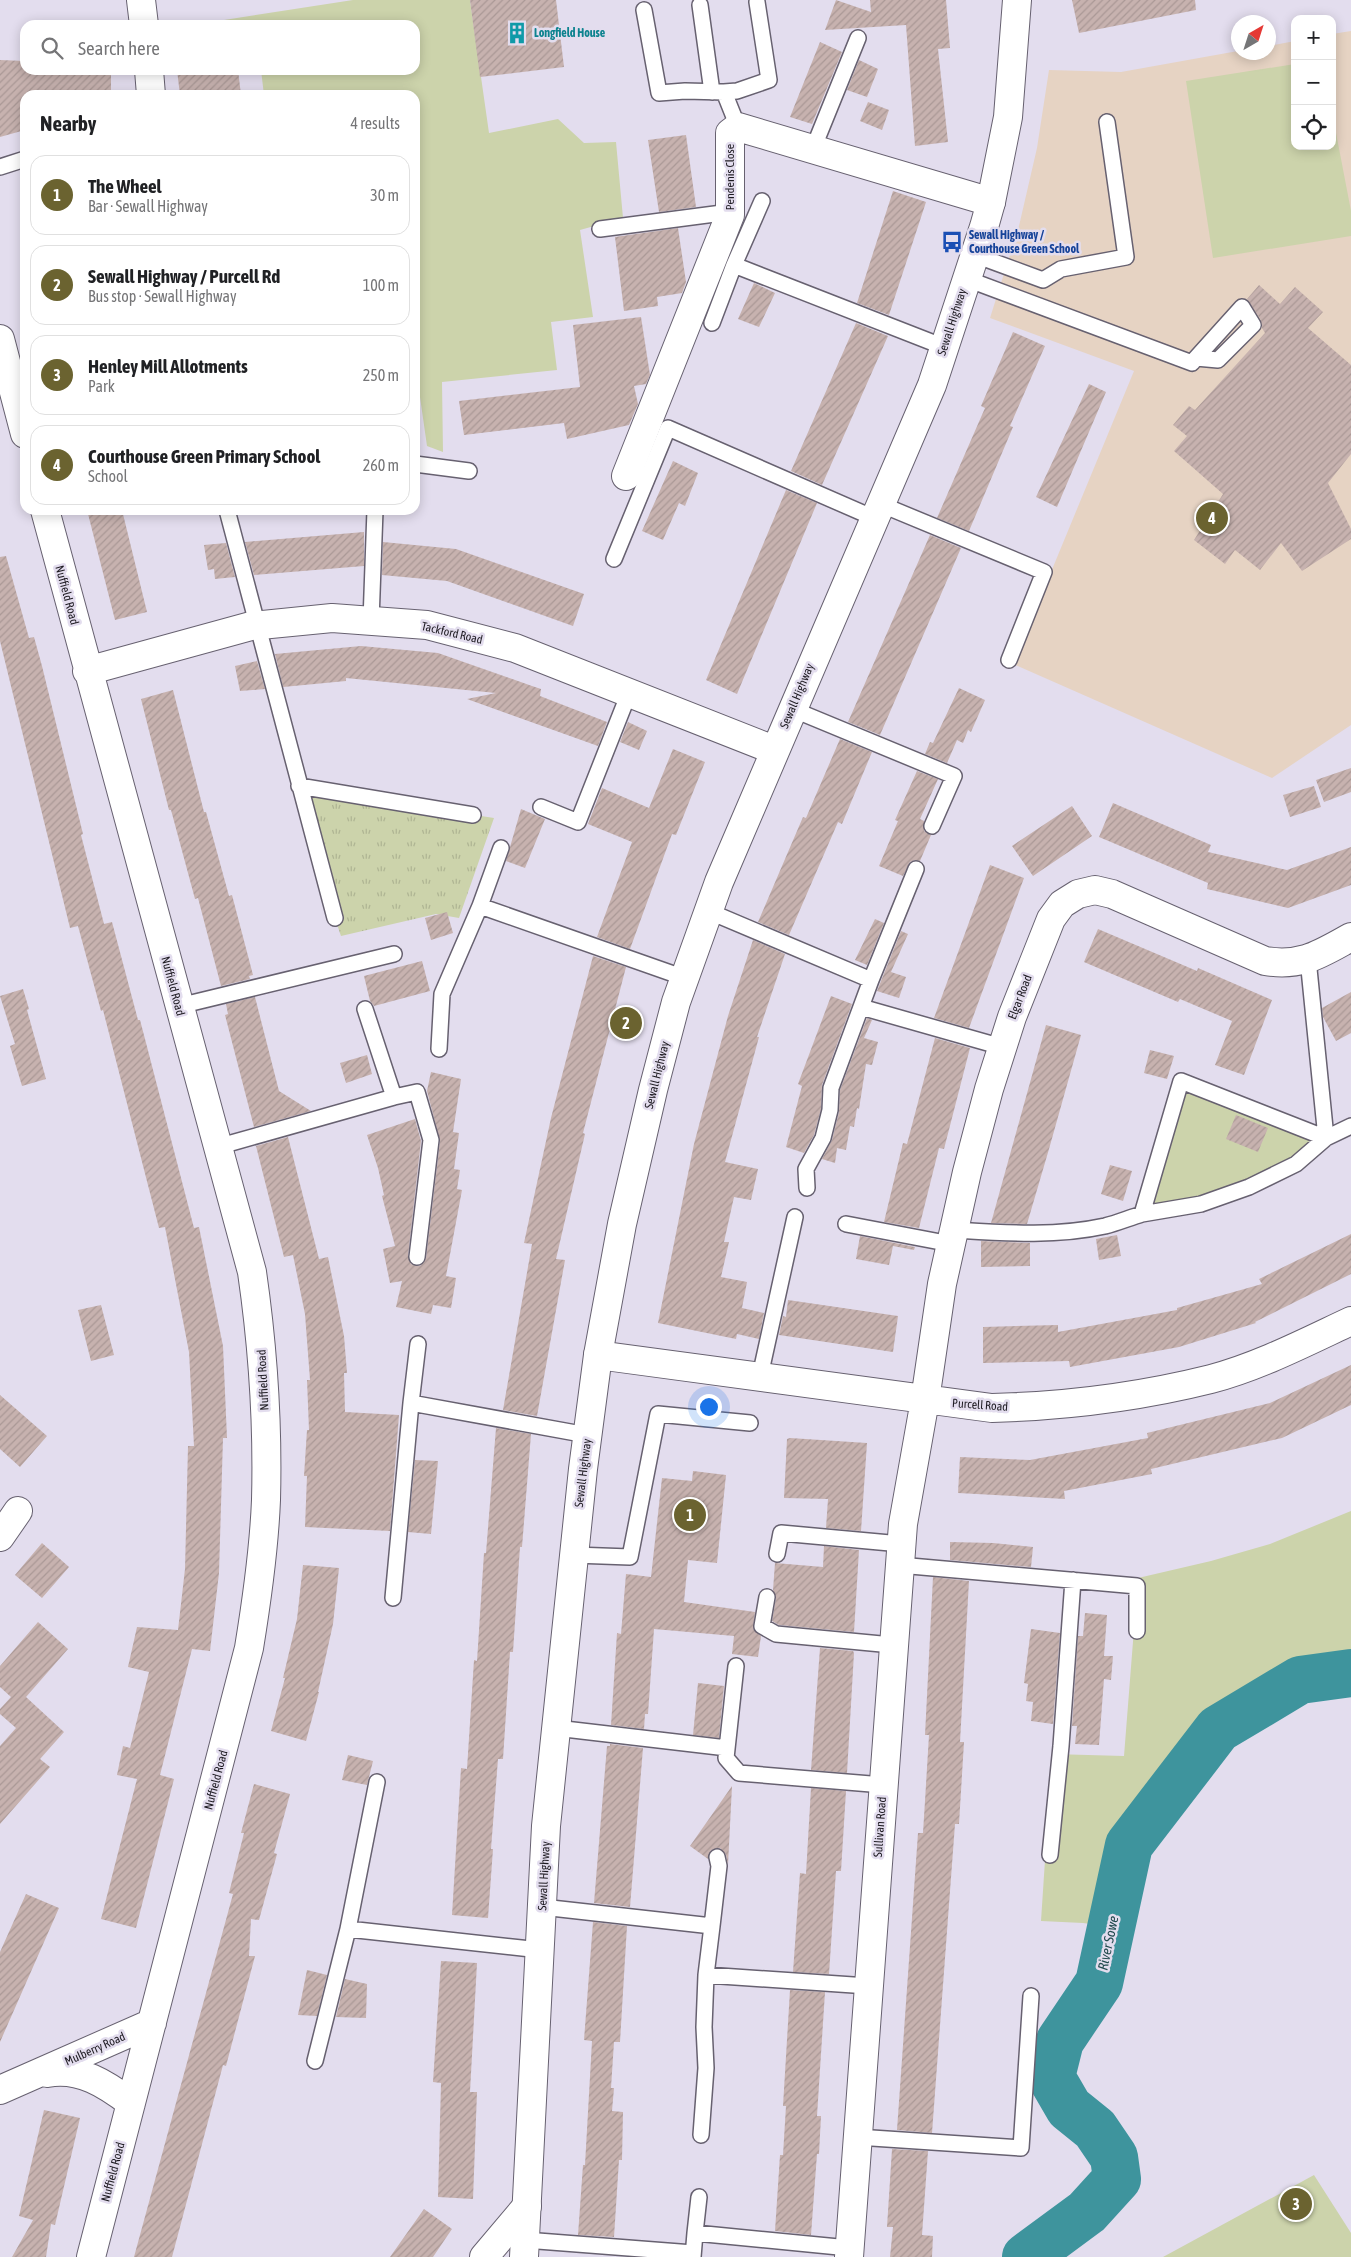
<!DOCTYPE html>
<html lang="en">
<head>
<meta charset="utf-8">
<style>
	body { margin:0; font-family:"Asap Condensed",sans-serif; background:#f2f2f2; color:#202124 }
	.controls { position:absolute; right:15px; top:15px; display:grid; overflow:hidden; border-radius:10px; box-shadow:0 2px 12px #0003 }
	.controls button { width:45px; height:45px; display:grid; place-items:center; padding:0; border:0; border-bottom:1px solid #e0e0e0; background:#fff; color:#202124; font:25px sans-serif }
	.compass { position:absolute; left:1231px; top:15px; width:45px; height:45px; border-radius:50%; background:#fff; box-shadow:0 2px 12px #0003; rotate:39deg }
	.you { position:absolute; left:708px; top:1406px; width:18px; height:18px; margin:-12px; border:4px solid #fff; border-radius:50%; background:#1a73e8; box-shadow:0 0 0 8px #1a73e833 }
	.badge { display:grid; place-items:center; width:32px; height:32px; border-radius:50%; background:#6b6330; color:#fff; font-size:16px; font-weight:700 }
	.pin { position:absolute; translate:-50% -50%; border:2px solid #fff; box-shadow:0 1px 5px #0006 }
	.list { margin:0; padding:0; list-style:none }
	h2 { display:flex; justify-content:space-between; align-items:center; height:65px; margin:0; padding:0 20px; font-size:21px }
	h2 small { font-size:16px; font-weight:400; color:#757577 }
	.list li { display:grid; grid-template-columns:32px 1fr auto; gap:15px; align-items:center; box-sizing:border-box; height:80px; margin:0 10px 10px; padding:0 10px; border:1px solid #e0e0e0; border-radius:15px }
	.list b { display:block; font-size:19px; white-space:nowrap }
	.list p { margin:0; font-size:16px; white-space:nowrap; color:#757577 }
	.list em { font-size:16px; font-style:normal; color:#757577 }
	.icon { flex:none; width:28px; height:28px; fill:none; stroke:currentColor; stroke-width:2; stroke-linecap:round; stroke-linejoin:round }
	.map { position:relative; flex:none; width:1351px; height:2257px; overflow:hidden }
	.search { position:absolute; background:#fff; box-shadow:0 2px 12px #0003; left:20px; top:20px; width:400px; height:55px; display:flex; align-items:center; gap:12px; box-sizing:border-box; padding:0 18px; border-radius:15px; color:#757577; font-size:19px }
	.panel { position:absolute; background:#fff; box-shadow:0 2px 12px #0003; left:20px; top:90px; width:400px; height:425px; border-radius:15px }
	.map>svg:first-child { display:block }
	.education { fill:#e6d3c3 }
	.grass { fill:url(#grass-tufts) }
	.green { fill:#ccd3ab }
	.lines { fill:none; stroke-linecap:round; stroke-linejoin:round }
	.river { stroke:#3e949d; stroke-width:48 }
	.building { fill:url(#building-hatch) }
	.service-casing { stroke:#676170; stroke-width:18 }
	.minor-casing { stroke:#676170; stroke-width:30 }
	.tertiary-casing { stroke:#676170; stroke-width:30 }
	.service { stroke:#fff; stroke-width:15 }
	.minor { stroke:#fff; stroke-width:28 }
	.tertiary { stroke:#fff; stroke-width:28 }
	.labels { text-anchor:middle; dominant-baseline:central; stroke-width:5; stroke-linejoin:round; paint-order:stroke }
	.culture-label { font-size:12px; font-weight:bold; fill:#0d838f; stroke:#e3ddee; text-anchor:start }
	.street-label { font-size:12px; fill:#1e1b22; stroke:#e3ddee }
	.transit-label { font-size:12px; font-weight:bold; fill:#164399; stroke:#e3ddee; text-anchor:start }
	.water-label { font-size:14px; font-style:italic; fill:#224a4e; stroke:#e3ddee }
</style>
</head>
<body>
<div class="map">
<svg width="1351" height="2257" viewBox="0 0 1351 2257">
	<defs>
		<pattern id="grass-tufts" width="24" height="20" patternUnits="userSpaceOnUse" patternTransform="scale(1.25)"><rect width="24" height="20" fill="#ccd3ab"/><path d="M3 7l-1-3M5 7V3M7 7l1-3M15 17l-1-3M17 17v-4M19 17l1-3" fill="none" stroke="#afb593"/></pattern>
		<pattern id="building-hatch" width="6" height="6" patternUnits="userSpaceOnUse" patternTransform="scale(1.25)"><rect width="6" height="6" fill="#c7b2af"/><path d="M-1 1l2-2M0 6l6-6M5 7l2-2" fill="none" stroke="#aa9896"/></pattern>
	</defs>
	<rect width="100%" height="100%" fill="#e3ddee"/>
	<path class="education" d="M1351 31V725L1272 778 1013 664 1134 371 990 318 1019 226 1037 148 1049 70 1121 72 1238 51 1268 52 1269 46 1295 41V146H1332V34Z"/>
	<path class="grass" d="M301 788 494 818 459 918 436 914 341 936 295 801Z"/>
	<path class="green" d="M353 0H470L489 133 558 119 584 143 616 142 623 218 580 230 593 317 551 322 557 370 442 382 443 452 427 446 415 362V95H264L261 70H415V25H192Z
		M1295 64V146H1332V112L1351 211V236L1213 258 1186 81Z
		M1183 1087 1307 1135 1310 1144C1286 1164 1242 1185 1212 1196 1195 1203 1175 1206 1157 1211L1149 1200Z
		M1351 1511V1690L1316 1696 1232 1741 1148 1850 1128 1929 1083 1923 1041 1921 1052 1754 1124 1756 1138 1578 1211 1561 1270 1544Z
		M1314 2175 1351 2233V2257H1163Z"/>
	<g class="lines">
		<path class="river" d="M1026 2257 1087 2212 1117 2179 1114 2157 1095 2129 1069 2108 1051 2077 1060 2041 1099 1983 1129 1845 1218 1729 1300 1680 1351 1673"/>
	</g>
	<path class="building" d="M470 0H556L564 67 480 77Z
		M836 0 871 12 870 0H946L950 48 938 49 948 142 915 146 906 25 825 30Z
		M1072 0H1195L1196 10 1079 33Z
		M820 42 842 52 812 124 790 117Z
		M0 60 25 61V70H111V95H25V130L0 137Z
		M859 60 878 69 867 97 847 90Z
		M177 70H238L241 95H180Z
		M868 102 889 110 882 130 860 121Z
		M686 135 696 207 659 212 648 140Z
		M893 191 926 202 889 315 857 303Z
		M678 228 686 282 682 293 657 297 658 306 624 311 615 237Z
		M754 283 775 293 759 327 738 319Z
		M1259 285 1280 304 1295 287 1323 312 1308 328 1351 365V454L1328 483 1351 529V539L1302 571 1281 543 1260 570 1235 550 1225 564 1194 540 1223 494 1174 451 1187 436 1173 425 1189 406 1195 410 1265 333 1262 328 1261 320 1247 299Z
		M641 317 650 375 646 384 634 386 638 404 629 425 567 439 564 423 464 435 459 401 580 387 573 325Z
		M856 323 888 336 822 485 791 471Z
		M1013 332 1045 346 1010 426 1013 427 969 531 937 518 985 408 981 406Z
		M1089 384 1106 392 1057 507 1036 497Z
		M673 461 698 473 685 506 679 503 663 540 642 531Z
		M786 490 817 503 737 694 706 680Z
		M87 510H122L147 612 115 620Z
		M364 532V566L254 575 245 542Z
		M930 535 961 548 880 735 848 722Z
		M383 542 456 549 584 594 573 626 447 581 382 575Z
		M226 543 235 577 215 579 214 569 208 570 204 545Z
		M6 556 29 638 34 637 42 666 83 834 81 835 104 924 112 922 138 1020H140L145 1039 194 1228 199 1227 223 1346 227 1438H223L219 1573 210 1651 192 1649 160 1775 174 1779 136 1928 101 1919 137 1779 117 1775 123 1746 130 1748 149 1672 128 1667 137 1627 178 1630 185 1569 188 1446H194L189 1352 165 1227 159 1228 103 1010 101 1011 78 926 70 928 0 641V557Z
		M361 646 438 653 532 686 541 689 540 696 607 722 598 746 467 699 496 693 346 678V681L283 687 275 654Z
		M257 661 265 689 240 691 235 666Z
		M959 688 985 700 971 732 968 730 963 743 957 740 947 763 925 754 930 742 933 743Z
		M173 690 204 812H206L229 896 232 895 253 975 249 976 250 979 221 986 198 898 195 899 171 810H169L141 699Z
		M628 722 647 731 639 750 620 742Z
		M840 739 872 752 842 824 838 822 789 935 758 922 803 817 806 818Z
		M673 749 705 762 676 835 672 834 630 949 597 937 632 842 588 824 602 788 649 808Z
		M1351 768V792L1324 802 1316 780Z
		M917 771 938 779 920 819 924 821V831L931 835 920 861 915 860 910 862 903 876 879 866 898 821 895 820Z
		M1314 786 1321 807 1290 817 1283 795Z
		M1113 803 1211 845 1208 852 1287 870 1351 847V885L1288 908 1207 889 1208 883 1099 837Z
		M1072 806 1092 836 1033 876 1012 846Z
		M521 809 545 819 525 868 506 861Z
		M990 865 1024 878 969 1028 934 1018Z
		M447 912 453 933 431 940 425 918Z
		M875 919 884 923 867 965 855 960Z
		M1098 929 1197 971 1198 968 1272 1000 1244 1075 1215 1065 1232 1021 1180 999 1178 1002 1084 962Z
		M901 931 908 934 891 972 906 977 899 998 877 991Z
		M753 940 785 954 757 1037H759L725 1162 758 1169 751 1200 734 1197 724 1242H729L721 1277 747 1282 742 1308 764 1313 759 1339 737 1334 736 1339 658 1323 694 1144 728 1016Z
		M593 956 626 967 583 1133 585 1134 556 1259 565 1260 537 1416 503 1410 532 1244 524 1243 551 1118Z
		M422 961 430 991 374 1006 370 1001 364 976Z
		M23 989 29 1009 27 1010 46 1079 22 1086 10 1046 15 1044 0 996Z
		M1351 992V1033L1336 1041 1323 1017 1322 1008Z
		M831 996 852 1004 822 1085 821 1109 814 1135 804 1153 786 1147 802 1086 798 1084Z
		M255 997 279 1091 311 1111 254 1127 225 1015 228 1014 226 1004Z
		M867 1018 872 1020 864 1038 878 1042 872 1065 866 1064 859 1109 857 1108 854 1127 850 1126 846 1150 837 1148 835 1163 822 1159 832 1140 839 1112 840 1090Z
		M1046 1025 1081 1035 1049 1149 1027 1224 991 1223Z
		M935 1038 970 1048 944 1149 939 1148 919 1228 884 1222 903 1143 907 1144Z
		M1150 1050 1174 1056 1167 1079 1144 1073Z
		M367 1055 372 1074 346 1083 340 1063Z
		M431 1072 461 1079 453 1132 459 1133 454 1169 460 1170 457 1189 462 1190 446 1276 456 1278 451 1308 433 1305 431 1314 396 1307 402 1281 390 1283 383 1249 395 1246 382 1196 384 1195 378 1168 367 1135 415 1119 421 1141 408 1256 411 1264 420 1266 426 1258 440 1141 427 1091Z
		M1236 1115 1268 1128 1258 1152 1226 1139Z
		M288 1137 319 1259 328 1257 344 1336 347 1373H344L345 1412 399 1415 390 1531 305 1527 307 1476H304L307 1430H309L307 1380H310L305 1314 293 1255 284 1257 256 1146Z
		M1110 1165 1132 1171 1123 1201 1101 1194Z
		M1351 1234V1274L1255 1322 1256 1323 1179 1347 1070 1367 1069 1361 983 1363V1327L1058 1325V1332L1177 1310V1308L1262 1284 1259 1279Z
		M1117 1235 1121 1256 1099 1260 1096 1239Z
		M860 1236 915 1247 914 1250 893 1246 889 1265 856 1259Z
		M981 1241 1030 1243V1266L981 1267Z
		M788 1300 898 1316 893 1352 779 1335 783 1316 786 1317Z
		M101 1305 114 1355 91 1361 78 1310Z
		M1351 1365V1405L1282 1438 1151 1469 1152 1474 1064 1491 1065 1499 958 1493 960 1457 1030 1460 1148 1438 1147 1433 1270 1403Z
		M0 1395 47 1436 20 1467 0 1449Z
		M496 1428 531 1434 522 1547H520L513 1652H510L503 1759H498L491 1849H493L488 1918 452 1915 461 1768 467 1769 474 1660 477 1661 484 1553H486Z
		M790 1438 867 1443 861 1531 826 1528 828 1499 784 1498 787 1439Z
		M415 1460 438 1461 431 1534 408 1532Z
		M693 1471 726 1475 717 1563 688 1560 684 1602 755 1612 753 1629 761 1636 758 1657 732 1654 734 1636 654 1629 648 1714H645L644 1729 611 1725 617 1633 621 1634 626 1574 651 1577 662 1478 692 1481Z
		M950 1542 993 1543 1033 1547 1031 1567 950 1560Z
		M42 1543 69 1567 42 1598 15 1575Z
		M824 1546 859 1550 854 1632 779 1625 772 1621 776 1598 773 1590 775 1563 823 1567Z
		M303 1565 339 1568 333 1624 318 1692H319L306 1741 271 1731 285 1678H283L297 1619Z
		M933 1577 969 1581 960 1742H964L959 1824H955L932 2133 897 2130 918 1833H923L925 1801 929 1735H925Z
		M1085 1613 1107 1615 1104 1656H1113L1111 1680 1104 1679 1099 1745 1075 1744 1077 1726H1072L1078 1636H1083Z
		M38 1622 68 1649 26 1697 64 1732 40 1759 50 1767 0 1824V1746L16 1728 0 1714V1709L11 1697 0 1687V1666Z
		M1031 1629 1060 1633 1053 1724 1031 1721 1033 1702 1026 1701 1028 1684 1024 1683Z
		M820 1648 853 1651 854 1653 847 1773 811 1770Z
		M698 1683 724 1686 719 1738 693 1735Z
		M610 1744 643 1748 630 1907 594 1903 607 1746H610Z
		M348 1755 373 1761 367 1785 342 1780Z
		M254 1784 290 1794 274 1853 277 1854 259 1920 251 1919 249 1956H255L226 2066 223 2065 172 2257H134L233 1894 229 1893 244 1833H241Z
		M732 1786 728 1865 726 1855 720 1848 711 1850 708 1859 690 1846Z
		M811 1788 846 1791 841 1871H836L829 1974 793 1972 800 1873 806 1874Z
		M26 1894 59 1908 0 2042V1952Z
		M593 1922 627 1926 620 2042H614L611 2088H614L612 2111 623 2112 622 2160H619L614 2237 578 2235 583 2165H585L592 2041 584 2040Z
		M441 1961 477 1963 470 2092H477L473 2199 438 2197 441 2083 433 2082Z
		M307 1970 327 1975 317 2016 298 2015Z
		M345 1979 367 1984 366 2018 336 2017Z
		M790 1990 825 1992 817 2116H821L819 2154H817L811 2235 775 2231 780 2155H783L786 2106H783Z
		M44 2110 80 2118 55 2225 51 2224 46 2257H12L33 2220 19 2216Z
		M892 2149 928 2151 922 2235 933 2236 932 2257H890L893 2227H887Z
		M424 2209 452 2229 433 2257H390Z"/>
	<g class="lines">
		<g class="service-casing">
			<path id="service" d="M700 5 712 92
				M644 10 659 93 685 91 724 92 738 127
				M724 92 737 91 769 80 757 2
				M813 149 858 38
				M0 167 25 159
				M600 229 730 212
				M975 255 1043 280 1061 269 1126 257 1107 122
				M734 265 762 201
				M967 279 1192 363 1196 358 1242 307 1253 325 1218 360 1196 358
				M712 323 734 265 944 347
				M415 464 469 471
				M880 504 1044 572 1009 660
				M227 510 335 918
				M614 559 668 428 874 518
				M371 621 375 510
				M792 709 954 776 932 826
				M299 786 473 815
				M541 807 578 822 629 693
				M501 848 480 906 685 978
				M708 911 871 980 916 869
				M179 1006 394 954
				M861 1007 1002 1047
				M439 1049 442 994 480 906
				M394 1097 417 1092 431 1140 417 1257
				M217 1147 394 1097 365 1009
				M807 1188 806 1169 823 1138 830 1110 831 1088 871 980
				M1142 1214 1201 1204 1249 1187 1296 1164 1326 1138 1308 959
				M846 1224 951 1244
				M954 1230C1004 1233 1055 1237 1105 1226 1117 1223 1129 1218 1142 1214L1181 1081 1326 1138 1351 1126
				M418 1344 411 1403 587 1435
				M760 1376 795 1217
				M777 1554 781 1533 901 1544
				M574 1555 630 1557 658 1414 750 1423
				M899 1565 1137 1586V1631
				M767 1597 762 1626 776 1634 892 1645
				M393 1598 411 1403
				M736 1666 726 1758 739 1773 883 1785
				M556 1728 727 1748
				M1050 1855 1061 1746 1073 1580
				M542 1907 712 1926 706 1975
				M712 1926 719 1866 717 1857
				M348 1929 377 1782
				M315 2061 348 1929 540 1950
				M701 2135 706 2068 704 2027 706 1975 868 1986
				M857 2137 1021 2148 1031 1996
				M695 2233 699 2197
				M525 2240 693 2253
				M693 2257 695 2233 849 2248"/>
		</g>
		<g class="minor-casing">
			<path id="minor" d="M141 0 144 25
				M149 70 151 95
				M0 339 25 434
				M626 476 730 215V133L738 127 991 202
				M45 510 252 1272C263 1348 268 1424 266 1500 264 1550 257 1599 249 1648L91 2257
				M87 671 251 626 332 618 427 625 515 648 774 750
				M598 1355 992 1408C1066 1406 1139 1397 1211 1379 1260 1366 1306 1342 1351 1321
				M0 1537 18 1511
				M47 2073C80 2067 106 2084 131 2103
				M0 2090 152 2023
				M484 2257 527 2206
				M849 2257 903 1524 925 1400 942 1284 967 1172 989 1089 1012 1017 1051 919 1062 904 1078 894 1095 890 1112 894 1265 961C1302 967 1320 954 1351 937"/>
		</g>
		<g class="tertiary-casing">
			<path id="tertiary" d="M524 2257 546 1826 583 1469 598 1355 622 1224 653 1090 676 1002 719 882 932 385 984 227 991 202 1008 117 1017 0"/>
		</g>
		<use href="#service" class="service"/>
		<use href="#minor" class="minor"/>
		<use href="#tertiary" class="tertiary"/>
	</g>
	<defs>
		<g id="building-bare" transform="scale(1.725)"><path d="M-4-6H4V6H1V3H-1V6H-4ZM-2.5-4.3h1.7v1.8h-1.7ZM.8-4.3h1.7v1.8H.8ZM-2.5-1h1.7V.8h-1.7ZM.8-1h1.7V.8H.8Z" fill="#0f9aa8" stroke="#e3ddee" stroke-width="2.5" paint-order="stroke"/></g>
		<g id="bus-bare" transform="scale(1.725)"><path d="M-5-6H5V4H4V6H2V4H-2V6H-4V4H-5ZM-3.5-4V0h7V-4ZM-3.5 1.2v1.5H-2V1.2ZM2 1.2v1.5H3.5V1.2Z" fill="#1a4fb4" stroke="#e3ddee" stroke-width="2.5" paint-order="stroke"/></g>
	</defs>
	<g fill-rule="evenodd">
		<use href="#building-bare" x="517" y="33"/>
		<use href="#bus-bare" x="952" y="242"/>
	</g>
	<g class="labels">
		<g class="culture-label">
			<text x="534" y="33">Longfield House</text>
		</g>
		<g class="street-label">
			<text transform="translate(730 177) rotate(-90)">Pendenis Close</text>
			<text transform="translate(952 322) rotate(-72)">Sewall Highway</text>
			<text transform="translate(67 595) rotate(75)">Nuffield Road</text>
			<text transform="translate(452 633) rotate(13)">Tackford Road</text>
			<text transform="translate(797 696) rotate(-67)">Sewall Highway</text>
			<text transform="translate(173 986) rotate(75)">Nuffield Road</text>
			<text transform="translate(1020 997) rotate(-69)">Elgar Road</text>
			<text transform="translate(657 1075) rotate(-76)">Sewall Highway</text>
			<text transform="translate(263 1380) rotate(-93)">Nuffield Road</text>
			<text transform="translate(980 1405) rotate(4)">Purcell Road</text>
			<text transform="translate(583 1473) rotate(-83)">Sewall Highway</text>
			<text transform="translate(216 1780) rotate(-75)">Nuffield Road</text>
			<text transform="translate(880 1827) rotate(-86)">Sullivan Road</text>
			<text transform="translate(544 1876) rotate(-87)">Sewall Highway</text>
			<text transform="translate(95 2049) rotate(-24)">Mulberry Road</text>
			<text transform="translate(113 2172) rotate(-75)">Nuffield Road</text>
		</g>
		<g class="transit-label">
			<text x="969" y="235">Sewall Highway /<tspan x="969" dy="14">Courthouse Green School</tspan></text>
		</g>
		<g class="water-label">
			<text transform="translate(1108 1943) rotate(-78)">River Sowe</text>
		</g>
	</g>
</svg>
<div class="controls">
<button>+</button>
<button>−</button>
<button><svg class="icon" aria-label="locate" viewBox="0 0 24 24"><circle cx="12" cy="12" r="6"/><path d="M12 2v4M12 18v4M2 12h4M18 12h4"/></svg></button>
</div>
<svg class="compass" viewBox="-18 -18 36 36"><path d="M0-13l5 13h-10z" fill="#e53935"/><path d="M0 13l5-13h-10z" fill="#757577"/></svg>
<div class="you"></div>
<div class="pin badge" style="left:690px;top:1515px">1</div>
<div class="pin badge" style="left:626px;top:1023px">2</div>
<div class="pin badge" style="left:1296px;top:2204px">3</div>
<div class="pin badge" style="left:1212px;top:518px">4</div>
<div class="search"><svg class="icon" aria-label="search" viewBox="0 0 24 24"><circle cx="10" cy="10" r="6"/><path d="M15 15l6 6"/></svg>Search here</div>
<section class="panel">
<h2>Nearby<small>4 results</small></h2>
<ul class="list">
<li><span class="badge">1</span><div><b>The Wheel</b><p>Bar · Sewall Highway</p></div><em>30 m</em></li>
<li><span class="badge">2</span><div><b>Sewall Highway / Purcell Rd</b><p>Bus stop · Sewall Highway</p></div><em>100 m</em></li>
<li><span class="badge">3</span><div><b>Henley Mill Allotments</b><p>Park</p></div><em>250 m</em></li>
<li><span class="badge">4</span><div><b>Courthouse Green Primary School</b><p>School</p></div><em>260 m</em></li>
</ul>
</section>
</div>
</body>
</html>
